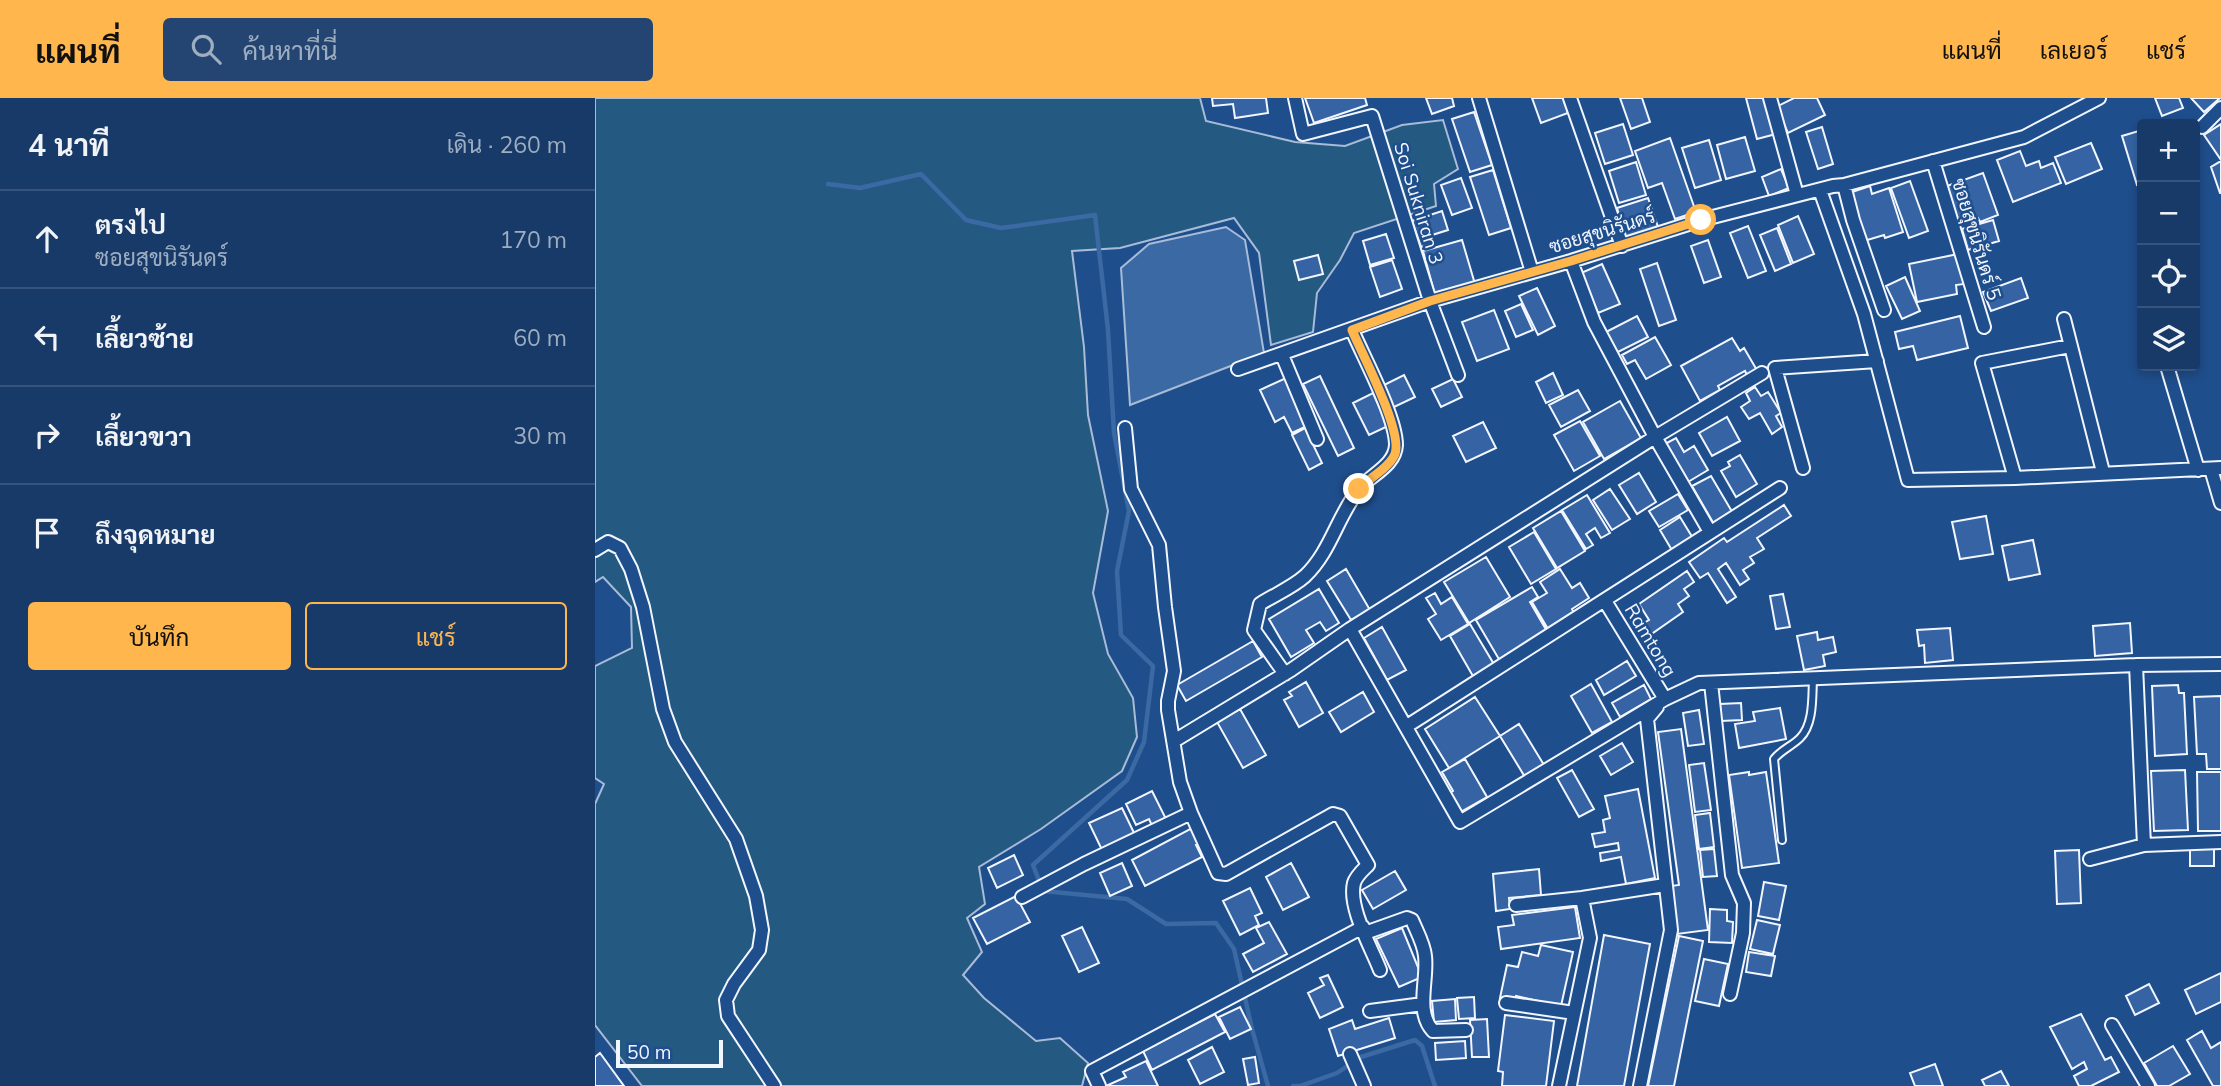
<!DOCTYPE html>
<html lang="th">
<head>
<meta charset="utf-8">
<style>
	body { margin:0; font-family:Mulish,Sarabun,sans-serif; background:#244571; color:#f1f3f6 }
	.controls { position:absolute; right:21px; top:21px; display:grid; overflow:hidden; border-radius:7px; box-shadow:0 4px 10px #0003 }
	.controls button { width:63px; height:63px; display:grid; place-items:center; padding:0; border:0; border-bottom:2px solid #36547d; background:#173a69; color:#f1f3f6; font:35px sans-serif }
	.scale { position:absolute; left:21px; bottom:18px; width:107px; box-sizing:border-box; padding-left:7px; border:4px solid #f2f6ff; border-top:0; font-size:19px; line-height:24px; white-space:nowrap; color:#f2f6ff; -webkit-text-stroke:5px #1f4e8c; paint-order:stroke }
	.stop { position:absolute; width:21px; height:21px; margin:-16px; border:5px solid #ffb74d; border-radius:50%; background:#fff }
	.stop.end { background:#ffb74d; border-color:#fff; box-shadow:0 2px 7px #0008 }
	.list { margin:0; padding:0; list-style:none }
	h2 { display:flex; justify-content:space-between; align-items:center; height:91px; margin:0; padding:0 28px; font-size:30px }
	h2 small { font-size:23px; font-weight:400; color:#9eadc0 }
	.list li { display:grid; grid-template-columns:46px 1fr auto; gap:21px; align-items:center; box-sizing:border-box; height:98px; padding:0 28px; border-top:2px solid #36547d }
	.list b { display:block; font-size:26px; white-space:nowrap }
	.list p { margin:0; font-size:23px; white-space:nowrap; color:#9eadc0 }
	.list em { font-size:23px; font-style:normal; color:#9eadc0 }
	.actions { display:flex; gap:14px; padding:21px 28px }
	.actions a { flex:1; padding:16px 0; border:2px solid #ffb74d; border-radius:7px; text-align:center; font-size:24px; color:#ffb74d }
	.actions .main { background:#ffb74d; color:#111 }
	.icon { flex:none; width:38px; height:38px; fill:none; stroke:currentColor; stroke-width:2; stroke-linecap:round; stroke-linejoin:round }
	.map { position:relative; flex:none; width:1626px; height:988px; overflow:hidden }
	header { display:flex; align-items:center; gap:42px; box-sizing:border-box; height:98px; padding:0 35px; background:#ffb74d; color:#111 }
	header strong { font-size:33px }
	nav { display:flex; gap:38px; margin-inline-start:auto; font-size:24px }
	.search { width:490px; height:63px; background:#244571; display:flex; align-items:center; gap:18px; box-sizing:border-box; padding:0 24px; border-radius:7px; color:#9eadc0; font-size:26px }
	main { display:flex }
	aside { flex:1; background:#173a69 }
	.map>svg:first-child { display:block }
	.green { fill:#245a82; stroke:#a8bbd7; stroke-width:2 }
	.water { fill:#3b69a3; stroke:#a8bbd7; stroke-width:2 }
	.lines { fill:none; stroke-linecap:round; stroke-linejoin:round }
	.stream { stroke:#3b69a3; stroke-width:4.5 }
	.building { fill:#3563a3; stroke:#f2f6ff; stroke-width:2 }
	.service-casing { stroke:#f2f6ff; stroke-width:10 }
	.minor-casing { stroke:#f2f6ff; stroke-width:16 }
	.service { stroke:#1f4e8c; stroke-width:6 }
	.minor { stroke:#1f4e8c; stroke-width:12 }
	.route { stroke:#ffb74d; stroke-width:9 }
	.labels { text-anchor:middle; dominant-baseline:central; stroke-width:5; stroke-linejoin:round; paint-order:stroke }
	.street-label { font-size:19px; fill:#f2f6ff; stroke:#1f4e8c }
</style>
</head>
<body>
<header>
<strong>แผนที่</strong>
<div class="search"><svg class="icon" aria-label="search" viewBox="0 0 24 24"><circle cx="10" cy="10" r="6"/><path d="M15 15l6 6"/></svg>ค้นหาที่นี่</div>
<nav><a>แผนที่</a><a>เลเยอร์</a><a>แชร์</a></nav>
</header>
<main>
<aside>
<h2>4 นาที<small>เดิน · 260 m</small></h2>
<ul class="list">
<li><svg class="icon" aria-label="ahead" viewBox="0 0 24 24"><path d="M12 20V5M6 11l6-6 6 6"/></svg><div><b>ตรงไป</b><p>ซอยสุขนิรันดร์</p></div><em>170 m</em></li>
<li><svg class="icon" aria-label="left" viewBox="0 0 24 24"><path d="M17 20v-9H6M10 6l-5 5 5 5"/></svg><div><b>เลี้ยวซ้าย</b></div><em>60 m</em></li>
<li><svg class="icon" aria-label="right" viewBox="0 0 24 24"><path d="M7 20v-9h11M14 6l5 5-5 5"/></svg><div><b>เลี้ยวขวา</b></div><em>30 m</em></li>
<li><svg class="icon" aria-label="arrive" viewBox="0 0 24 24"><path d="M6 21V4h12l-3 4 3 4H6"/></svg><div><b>ถึงจุดหมาย</b></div></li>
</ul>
<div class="actions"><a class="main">บันทึก</a><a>แชร์</a></div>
</aside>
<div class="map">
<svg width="1626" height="988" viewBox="0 0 1626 988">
	<rect width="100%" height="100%" fill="#1f4e8c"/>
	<path class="green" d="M0 0H605L611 23 700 44 750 48 807 27 848 22 863 71 839 86 841 108 759 135 745 162 722 195 718 234 676 247 664 155 639 120 525 150 477 153 489 249 493 317 513 413 498 495 513 556 538 600 542 639 527 673 446 731 384 769 390 806 372 820 387 854 368 877 389 900 441 943 465 940 493 965 487 988H47L0 927V706L9 686 0 680V568L37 550 36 509 8 479 0 484Z"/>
	<path class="water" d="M631 129 650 142 669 255 535 307 526 170 554 146Z"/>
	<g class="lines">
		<path class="stream" d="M233 86 265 90 326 76 371 122 406 130 500 117 513 232 519 335 534 413 522 473 526 537 558 568 549 644 532 682 438 767 448 793 532 801 571 826 621 825 639 851 657 931 673 988
			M698 988H705L742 975 766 959 820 942 827 948 840 988"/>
	</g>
	<path class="building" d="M617 0H671L673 15 640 20 638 6 618 8Z
		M710 0H770L772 7 719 25Z
		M831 0H857L859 8 837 16Z
		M937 0H968L973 15 946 25Z
		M1025 0H1047L1055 24 1036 31Z
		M1151 0H1172L1181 36 1162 41Z
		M1199 0H1222L1230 17 1193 35 1181 9Z
		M1560 0H1584L1588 10 1567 18Z
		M1596 0H1625L1609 14Z
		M879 14 897 67 875 74 857 21Z
		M1028 26 1038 57 1010 66 1000 35Z
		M1626 26V62L1609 37Z
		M1227 29 1238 66 1223 71 1211 34Z
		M1547 32V86L1542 87 1527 38Z
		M1150 39 1160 73 1131 81 1122 47Z
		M1075 40 1101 114 1080 121 1067 85 1053 90 1040 53Z
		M1114 42 1126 82 1100 90 1087 50Z
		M1496 45 1507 71 1471 86 1460 59Z
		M1425 53 1431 68 1444 63 1446 70 1458 65 1466 85 1418 104 1402 62Z
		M1626 63V95H1625L1616 69Z
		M1041 64 1051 97 1024 105 1014 73Z
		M1186 71 1194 90 1174 98 1167 79Z
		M898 72 916 130 894 137 875 79Z
		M1388 75 1403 117 1385 124 1383 120 1363 127 1349 89Z
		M866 80 877 110 857 117 846 87Z
		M1315 83 1333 133 1314 140 1296 90Z
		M1275 88 1277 96 1294 90 1308 134 1290 140 1289 137 1269 143 1254 95Z
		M1053 100 1063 129 1031 140 1022 110Z
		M847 113 853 132 834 138 836 146 826 149 817 123Z
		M1203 118 1219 156 1198 165 1183 127Z
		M1398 122 1404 143 1373 152 1367 131Z
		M1153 128 1171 173 1153 180 1135 135Z
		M1182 130 1196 166 1180 173 1165 137Z
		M791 136 799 160 775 167 768 143Z
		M867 142 880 186 840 197 828 153Z
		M1113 142 1126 179 1109 185 1096 148Z
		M1363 156 1369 186 1361 187 1362 196 1322 204 1314 166Z
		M723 157 728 176 704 182 699 163Z
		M797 162 807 191 785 199 775 169Z
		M1062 165 1081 222 1064 228 1045 171Z
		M1007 166 1025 206 1003 215 986 175Z
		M1310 179 1325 213 1307 221 1291 188Z
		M1426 180 1433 200 1396 213 1388 194Z
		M942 190 960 228 943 237 924 198Z
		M926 206 938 232 921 239 910 213Z
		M899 212 914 251 882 263 867 224Z
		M1042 218 1053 239 1021 255 1011 234Z
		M1365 218 1373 250 1322 262 1318 248 1304 251 1300 234Z
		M1060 239 1076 267 1051 281 1040 262 1032 266 1027 257Z
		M1137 240 1145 253 1149 250 1163 274 1153 279 1150 273 1123 288 1125 292 1105 303 1086 268Z
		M958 275 968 297 951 305 941 284Z
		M809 277 820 299 797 310 787 288Z
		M725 278 759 350 743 358 708 286Z
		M691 280 712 328 697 335 689 319 680 324 665 292Z
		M858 281 867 299 846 309 837 291Z
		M1160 289 1166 298 1173 294 1186 315 1181 318 1187 329 1177 336 1165 315 1154 321 1146 309 1155 303 1151 295Z
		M983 292 995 313 966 329 954 307Z
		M778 295 793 328 774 337 758 305Z
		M1025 303 1046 340 1009 361 988 324Z
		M1132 319 1145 343 1117 358 1104 335Z
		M985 323 1005 358 979 373 959 337Z
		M888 324 901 350 871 364 858 338Z
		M710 330 727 365 714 372 697 337Z
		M1081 340 1089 354 1099 348 1113 372 1093 384 1070 346Z
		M1145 357 1162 386 1141 399 1126 373 1135 368 1133 364Z
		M1044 375 1061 404 1042 416 1024 387Z
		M1116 378 1139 417 1120 428 1097 388Z
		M1015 391 1035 421 1017 432 998 402Z
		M1083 396 1093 412 1064 429 1054 413Z
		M992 397 1015 435 1006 440 1000 430 991 436 998 447 991 451 967 412Z
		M1189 407 1196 418 1162 440 1169 451 1155 459 1159 465 1148 472 1154 481 1145 487 1131 465 1123 471 1141 499 1132 505 1113 475 1105 480 1094 464 1129 440 1132 444Z
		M966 413 990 453 962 470 938 430Z
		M1391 418 1398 456 1365 461 1357 424Z
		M1085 419 1099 442 1078 454 1065 432Z
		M939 434 961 471 936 486 914 449Z
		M1438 442 1445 476 1414 482 1407 448Z
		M891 459 915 499 874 525 849 484Z
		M751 471 775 512 756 522 732 483Z
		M965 471 977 490 985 485 994 500 977 511 979 515 953 531 937 504 952 495 945 484Z
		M1092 473 1099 484 1089 491 1094 498 1083 506 1088 514 1055 537 1047 526 1054 522 1044 506Z
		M937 489 943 499 935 504 953 535 905 563 881 522Z
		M724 491 744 525 731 533 725 524 711 532 719 545 696 559 674 521Z
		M840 495 846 506 857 499 873 526 846 542 833 521 841 516 831 500Z
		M1188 496 1195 529 1181 531 1175 498Z
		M1535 525 1537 555 1500 558 1498 528Z
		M875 526 900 568 879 580 855 538Z
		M787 529 811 572 792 582 769 540Z
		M1355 530 1358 562 1330 565 1329 547 1324 548 1322 532Z
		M1222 534 1223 542 1238 539 1241 554 1228 557 1230 568 1209 572 1202 538Z
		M658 543 667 559 591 603 582 587Z
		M1032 563 1041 578 1009 597 1001 582Z
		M711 584 728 615 704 629 689 602 697 598 694 594Z
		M996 586 1017 624 997 635 976 598Z
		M1049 587 1056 601 1025 619 1017 605Z
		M1583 587 1584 595H1589L1592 656 1560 658 1557 588Z
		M768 594 779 614 746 634 734 614Z
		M1626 598V671H1612L1611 656H1602L1599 599Z
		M880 599 905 638 854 670 830 631Z
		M1146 605 1147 622 1126 623 1125 606Z
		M1185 610 1191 641 1144 650 1140 626 1160 623 1158 614Z
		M645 611 671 657 648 670 622 624Z
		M1104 612 1109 646 1093 648 1088 615Z
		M924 626 949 667 930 679 905 638Z
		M1086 631 1113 832 1082 836 1076 788 1084 787 1063 634Z
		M1027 645 1038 664 1016 677 1005 658Z
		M870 661 892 699 862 716 851 697 858 693 847 674Z
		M1109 665 1116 712 1100 714 1094 667Z
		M977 672 999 711 984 719 962 680Z
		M1590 672 1593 732 1559 733 1556 673Z
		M1154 674V677L1171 674 1184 765 1147 770 1134 677Z
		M1602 674H1626V733H1603Z
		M1043 691 1060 780 1031 786 1026 759 1006 763 1005 755 1024 752 1023 745 1000 749 997 736 1010 734 1008 722 1015 720 1010 698Z
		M557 693 572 723 558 730 554 721 541 727 531 706Z
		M527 710 541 739 508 754 494 725Z
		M1115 715 1119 749 1104 751 1100 717Z
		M597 730 605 745 601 747 607 759 550 788 537 762Z
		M1595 749H1619V768H1595Z
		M1119 751 1122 778 1108 779 1105 752Z
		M1484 752 1486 805 1462 806 1460 753Z
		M419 757 428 777 402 790 393 770Z
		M527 765 537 788 515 798 505 775Z
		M696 765 714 799 688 812 671 779Z
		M944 771 946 797 914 800 915 811 901 813 898 776Z
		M800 773 811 792 778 811 767 792Z
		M1169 784 1191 788 1184 822 1163 818Z
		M655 790 667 815 660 818 664 827 645 837 628 803Z
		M421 798 435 824 392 846 378 820Z
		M980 809 985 840 906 851 903 829 919 827 917 817Z
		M1115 811 1132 812V823L1138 824 1137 845 1114 844Z
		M1162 822 1185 827 1178 856 1155 851Z
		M674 824 692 856 658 874 648 856 669 845 661 830Z
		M487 829 504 865 484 874 467 838Z
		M807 830 827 879 804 889 781 841Z
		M1009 837 1055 846 1029 988H982Z
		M1084 838 1108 843 1079 988H1053Z
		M946 847 978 854 966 908 921 898 919 903 905 900 912 867 923 869 927 854 943 858Z
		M1154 854 1180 858 1176 878 1151 874Z
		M1109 861 1133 866 1124 908 1100 903Z
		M1626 875V904L1601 916 1590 892Z
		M733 877 748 909 725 920 713 895 729 887 725 880Z
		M1554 886 1564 905 1540 917 1531 898Z
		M879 899 880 920 864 921 862 900Z
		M860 901 861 922 839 924 837 903Z
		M645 909 656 931 635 941 624 919Z
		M620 916 630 934 557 972 548 953Z
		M1486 916 1510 962 1516 959 1524 974 1496 988H1484L1479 978 1492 971 1489 964 1477 971 1455 929Z
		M910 917 959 923 951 988H907L908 974 903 973Z
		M794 920 800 940 743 958 734 931 757 922 760 931Z
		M892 921 894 959H877L875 922Z
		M1607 933 1616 950 1626 944V988H1618L1592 942Z
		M870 943 871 960 841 962 840 945Z
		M1578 948 1595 976 1574 988H1562L1549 965Z
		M617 949 629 974 605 986 593 962Z
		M5 955 29 988H0V959Z
		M660 959 664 985 653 987 648 961Z
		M551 963 563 988H511L531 979 528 974Z
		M1340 966 1348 988H1320L1315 975Z
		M1406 973 1414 988H1390L1387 982Z"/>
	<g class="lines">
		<g class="service-casing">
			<path id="service" d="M1187 742 1179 661C1186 652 1197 648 1205 640 1219 626 1217 599 1218 581"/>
		</g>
		<g class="minor-casing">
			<path id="minor" d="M700 0 708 36 777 18 835 203 863 277
				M884 0 937 174
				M975 0 1027 148
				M1175 0 1202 97
				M1607 29 1626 10
				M1338 63 1389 229
				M1249 87 1258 122 1289 212
				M1225 92 1269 216 1313 382 1420 380 1626 370
				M976 163 999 224 1060 339 1115 434
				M1469 221 1508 374
				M687 257 722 341
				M1572 268 1603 372
				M643 271 835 203 976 163 1106 122 1238 88 1249 87 1429 39 1504 0
				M530 330 536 391 564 447 570 509 579 573 573 603V612L585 684 596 715 623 775 631 776 738 716 745 718 773 767C768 772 761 778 759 785 753 809 776 849 785 872
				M1208 370 1180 270 1282 263
				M1616 371 1626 405
				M1420 380 1387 265 1475 248
				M0 452 13 444 25 450 36 471 48 509 68 611 80 644 141 741 161 798 167 832 164 852 139 886 131 902 133 918 179 988
				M1010 503 1070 601
				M755 531 865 724 1070 601 1104 585 1541 567 1626 566
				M1541 567 1549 747 1626 744
				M690 576 659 532 665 506C679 497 698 489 710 478 736 453 742 419 764 391 775 377 800 368 801 347 801 319 769 260 757 232
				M1116 585 1137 777 1149 805 1148 835 1135 896
				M812 628 1185 390
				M579 643 696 572 755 531 1060 339 1167 275
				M1495 761 1549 747
				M427 799 489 766 596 715
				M921 807 987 800 1070 787
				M770 835 812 820 817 822C822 834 829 846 830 858 833 882 820 914 838 933L871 932
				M911 905 979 915
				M775 913 828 906
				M1517 927 1553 988
				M755 956 769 988
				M504 988 497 973 768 829
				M964 988 995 840 987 800
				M1045 988 1076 832 1052 621 1062 609"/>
		</g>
		<use href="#service" class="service"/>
		<use href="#minor" class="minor"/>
	</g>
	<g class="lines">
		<path class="route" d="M764 391C774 380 794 370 800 356 808 333 767 256 757 232L835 203 976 163 1106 122"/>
	</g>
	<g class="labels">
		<g class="street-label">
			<text transform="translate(824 105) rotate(73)">Soi Sukniran 3</text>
			<text transform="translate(1007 133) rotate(-17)">ซอยสุขนิรันดร์</text>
			<text transform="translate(1382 141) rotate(73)">ซอยสุขนิรันดร์ 5</text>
			<text transform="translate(1056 542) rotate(59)">Ramtong</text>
		</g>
	</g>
</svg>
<div class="controls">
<button>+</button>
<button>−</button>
<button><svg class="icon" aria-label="locate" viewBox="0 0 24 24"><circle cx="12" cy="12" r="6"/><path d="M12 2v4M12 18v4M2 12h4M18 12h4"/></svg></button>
<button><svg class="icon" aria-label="layers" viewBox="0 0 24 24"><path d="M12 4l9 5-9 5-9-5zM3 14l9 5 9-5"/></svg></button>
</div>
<div class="scale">50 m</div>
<div class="stop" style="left:1106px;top:122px"></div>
<div class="stop end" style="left:764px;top:391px"></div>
</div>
</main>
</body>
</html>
